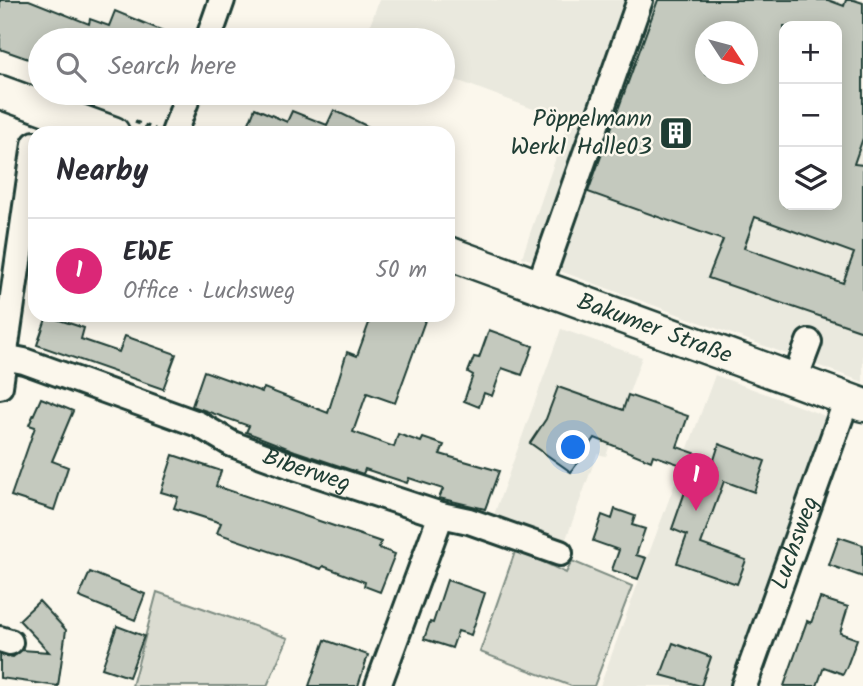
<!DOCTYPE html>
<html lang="en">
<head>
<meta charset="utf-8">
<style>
	body { margin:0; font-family:Kalam,sans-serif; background:#f2f2f3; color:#2b2b33 }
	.controls { position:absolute; right:21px; top:21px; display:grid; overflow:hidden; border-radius:14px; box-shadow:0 4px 18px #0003 }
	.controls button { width:63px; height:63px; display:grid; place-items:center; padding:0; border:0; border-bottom:2px solid #e1e1e2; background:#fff; color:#2b2b33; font:35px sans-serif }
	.compass { position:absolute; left:695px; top:21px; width:63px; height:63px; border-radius:50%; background:#fff; box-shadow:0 4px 18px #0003; rotate:126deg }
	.you { position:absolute; left:574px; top:448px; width:24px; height:24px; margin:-18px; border:5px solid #fff; border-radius:50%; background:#1a73e8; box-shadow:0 0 0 10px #1a73e833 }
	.badge { display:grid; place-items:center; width:46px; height:46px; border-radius:50%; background:#db2777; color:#fff; font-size:23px; font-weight:700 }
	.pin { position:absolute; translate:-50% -58px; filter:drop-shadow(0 2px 4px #0008) }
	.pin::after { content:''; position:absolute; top:37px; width:24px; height:21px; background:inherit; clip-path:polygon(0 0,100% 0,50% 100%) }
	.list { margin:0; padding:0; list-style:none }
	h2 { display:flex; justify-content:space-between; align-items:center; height:91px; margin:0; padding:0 28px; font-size:30px }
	h2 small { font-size:23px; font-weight:400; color:#7c7c81 }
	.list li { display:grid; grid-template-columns:46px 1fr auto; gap:21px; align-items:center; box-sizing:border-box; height:105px; padding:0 28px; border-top:2px solid #e1e1e2 }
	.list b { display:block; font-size:26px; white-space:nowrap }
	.list p { margin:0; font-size:23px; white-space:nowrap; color:#7c7c81 }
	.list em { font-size:23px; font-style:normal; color:#7c7c81 }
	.icon { flex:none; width:38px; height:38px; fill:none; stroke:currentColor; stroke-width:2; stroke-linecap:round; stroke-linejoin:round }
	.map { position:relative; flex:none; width:863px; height:686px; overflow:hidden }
	.search { position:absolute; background:#fff; box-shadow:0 4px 18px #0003; left:28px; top:28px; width:427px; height:77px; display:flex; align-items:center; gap:18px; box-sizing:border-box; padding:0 24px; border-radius:38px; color:#7c7c81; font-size:26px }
	.panel { position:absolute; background:#fff; box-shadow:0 4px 18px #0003; left:28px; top:126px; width:427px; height:196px; border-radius:21px }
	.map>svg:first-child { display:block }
	.built { fill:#eae9de; fill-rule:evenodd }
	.green { fill:#dbdcd1; stroke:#7d8c82; stroke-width:2 }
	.building { fill:#c4c9be; stroke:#1f3d34; stroke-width:2; fill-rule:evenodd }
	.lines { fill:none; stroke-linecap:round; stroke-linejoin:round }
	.minor-casing { stroke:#1f3d34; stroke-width:30 }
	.major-casing { stroke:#1f3d34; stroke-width:37 }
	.path { stroke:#1f3d34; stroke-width:3.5; stroke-dasharray:5 5; stroke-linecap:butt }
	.minor { stroke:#fbf7ec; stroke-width:24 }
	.major { stroke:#fbf7ec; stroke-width:32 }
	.labels { text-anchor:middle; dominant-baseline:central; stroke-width:5; stroke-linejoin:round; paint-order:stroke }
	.poi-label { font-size:24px; fill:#1f3d34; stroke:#fbf7ec; text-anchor:end }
	.street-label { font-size:24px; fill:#1f3d34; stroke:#fbf7ec }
</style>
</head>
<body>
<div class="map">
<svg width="863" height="686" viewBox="0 0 863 686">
	<rect width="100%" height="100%" fill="#fbf7ec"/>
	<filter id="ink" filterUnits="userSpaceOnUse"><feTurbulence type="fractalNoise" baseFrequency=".0143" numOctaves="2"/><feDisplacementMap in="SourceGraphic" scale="14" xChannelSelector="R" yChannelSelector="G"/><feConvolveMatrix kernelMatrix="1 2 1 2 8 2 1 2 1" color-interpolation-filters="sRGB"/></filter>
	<g filter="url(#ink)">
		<path class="built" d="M379 0H863V382L522 257 568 122 443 75V40H365ZM784 26H837V205H784ZM706 32H748V74H706Z
			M561 329 642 357 606 456 597 454 565 542 554 544 491 523Z
			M715 375 825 416 729 686H600Z"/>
		<path class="green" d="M516 549 566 573 572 561 632 586 594 686H571L480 652Z
			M157 592 288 638 267 686H132Z"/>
		<path class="building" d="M0 0H29L89 24 90 19 109 26 115 11 185 40H40V63L0 49Z
			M658 0H828L844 6 846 0H854L863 3V138L854 164 863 165V331L708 278 723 240 588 192ZM784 26H837V205H784ZM705 32H747V74H705ZM755 217 854 253 843 283 744 248Z
			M255 108 287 122 292 111 327 125 334 110 381 133H245Z
			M372 315H427L395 403 367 393 353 432 394 447 398 434 421 442 423 438 444 445 440 454 499 471 485 509 439 498 443 489 409 478 407 483 365 469 363 474 295 451 246 432 249 426 192 406 204 371 262 392 264 388 328 413 347 352 357 356Z
			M47 316 84 328 81 339 119 352 125 336 176 354 163 389 37 345Z
			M489 330 533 346 522 375 502 368 492 396 484 393 479 407 464 401 473 375 468 372 474 357 479 358Z
			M558 387 623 410 628 395 688 416 677 447 714 460 719 444 765 461 754 492 724 481 701 544 746 560 737 584 677 563 687 535 672 529 693 469 653 455 651 461 595 438 571 472 530 443 546 419Z
			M41 398 73 411 52 461 68 467 54 510 11 496 35 427 29 425Z
			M173 455 221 471 216 486 381 542 379 548 395 554 380 592 364 586 365 582 323 566 321 569 217 533 221 523 174 508 178 497 161 492Z
			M615 509 635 516 632 525 645 529 636 555 646 558 638 579 612 570 619 550 593 541 602 515 612 519Z
			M839 537 863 545V577L829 565Z
			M90 572 145 594 135 620 79 597Z
			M447 580 485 593 471 635 458 631 452 648 424 639 430 622 433 623Z
			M820 598 848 607 840 633 857 639 847 666 843 674 824 667 817 686H784L807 621 811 623Z
			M39 601 66 630 58 686 0 678V655L13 657 22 650 49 652 19 620Z
			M117 626 144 636 129 677 102 668Z
			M325 640 368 655 358 686H309Z
			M673 643 711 657 701 686 661 675Z"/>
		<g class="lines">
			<g class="minor-casing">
				<g id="minor">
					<path d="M208 40 222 0"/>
					<path d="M174 133 189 93"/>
					<path d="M539 286 640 0"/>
					<path id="s1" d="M4 357 24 361 198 424 232 444 289 465 441 515 378 686"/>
					<path d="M795 379 809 342"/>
					<path d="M0 386 35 144"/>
					<path d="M441 515 469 521 560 553"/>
					<path d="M0 639 10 642"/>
					<path id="s2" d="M744 686 847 399"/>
				</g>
			</g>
			<g class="major-casing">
				<g id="major">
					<path d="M0 92 113 133"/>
					<path id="s3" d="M448 253 863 405"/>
				</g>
			</g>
			<path class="path" d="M135 122 155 129"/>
			<use href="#minor" class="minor"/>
			<use href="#major" class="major"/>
		</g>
	</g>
	<defs>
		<g id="building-square" transform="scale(1.75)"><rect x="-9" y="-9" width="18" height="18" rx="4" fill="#1f3d34" stroke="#fbf7ec"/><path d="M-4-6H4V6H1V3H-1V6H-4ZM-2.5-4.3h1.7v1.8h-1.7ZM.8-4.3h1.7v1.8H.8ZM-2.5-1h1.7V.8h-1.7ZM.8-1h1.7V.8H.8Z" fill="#fff"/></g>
	</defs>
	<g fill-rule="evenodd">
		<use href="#building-square" x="676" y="133"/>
	</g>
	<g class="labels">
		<g class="poi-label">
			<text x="652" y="119">Pöppelmann<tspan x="652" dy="28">Werk1 Halle03</tspan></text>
		</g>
		<g class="street-label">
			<text stroke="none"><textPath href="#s3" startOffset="220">Bakumer Straße</textPath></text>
			<text stroke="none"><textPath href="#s1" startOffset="324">Biberweg</textPath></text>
			<text stroke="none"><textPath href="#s2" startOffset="152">Luchsweg</textPath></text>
		</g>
	</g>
</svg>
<div class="controls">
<button>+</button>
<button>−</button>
<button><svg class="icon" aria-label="layers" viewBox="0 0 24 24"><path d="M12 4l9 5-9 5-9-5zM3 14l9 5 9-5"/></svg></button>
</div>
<svg class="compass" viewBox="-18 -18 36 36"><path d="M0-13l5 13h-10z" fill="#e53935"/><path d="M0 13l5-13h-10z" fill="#7c7c81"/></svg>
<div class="you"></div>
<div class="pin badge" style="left:696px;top:511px">1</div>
<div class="search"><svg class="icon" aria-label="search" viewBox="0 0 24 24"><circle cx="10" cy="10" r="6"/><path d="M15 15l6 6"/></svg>Search here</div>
<section class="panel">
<h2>Nearby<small></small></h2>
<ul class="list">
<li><span class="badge">1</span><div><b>EWE</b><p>Office · Luchsweg</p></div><em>50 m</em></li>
</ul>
</section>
</div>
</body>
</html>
